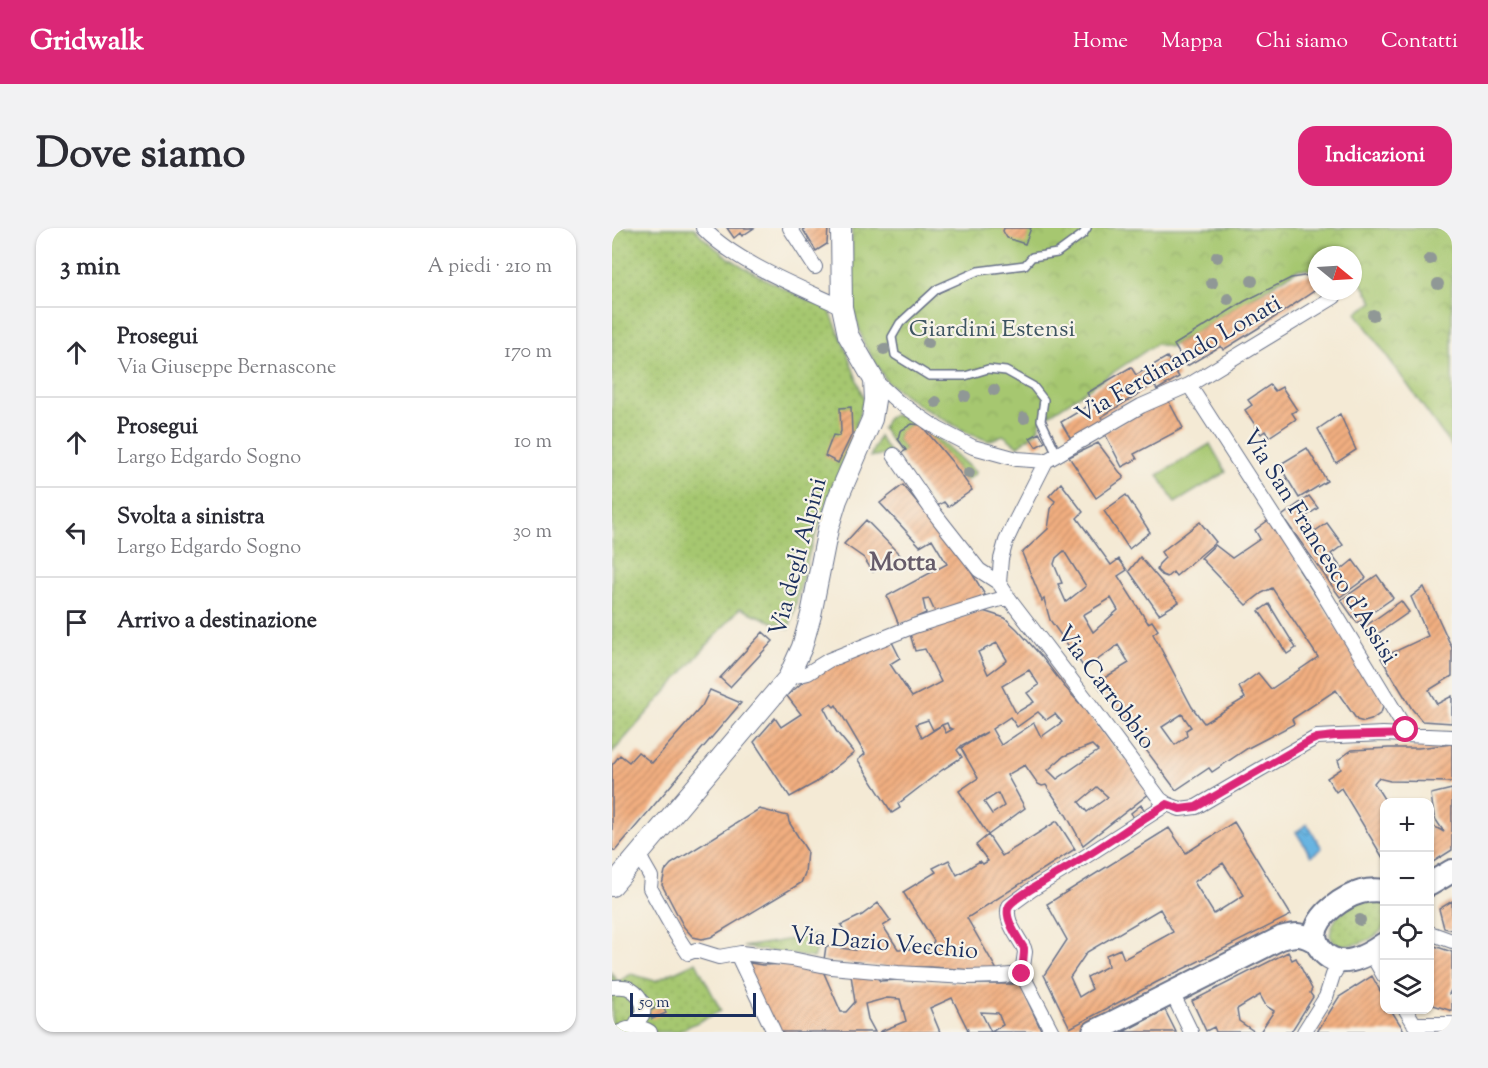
<!DOCTYPE html>
<html lang="it">
<head>
<meta charset="utf-8">
<style>
	body { margin:0; font-family:"Sorts Mill Goudy",serif; background:#f2f2f3; color:#2b2b33 }
	.controls { position:absolute; right:18px; bottom:18px; display:grid; overflow:hidden; border-radius:12px; box-shadow:0 2px 4px #0004 }
	.controls button { width:54px; height:54px; display:grid; place-items:center; padding:0; border:0; border-bottom:2px solid #e1e1e2; background:#fff; color:#2b2b33; font:30px sans-serif }
	.compass { position:absolute; left:696px; top:18px; width:54px; height:54px; border-radius:50%; background:#fff; box-shadow:0 2px 4px #0004; rotate:108deg }
	.scale { position:absolute; left:18px; bottom:15px; width:126px; box-sizing:border-box; padding-left:6px; border:3px solid #1b2f5e; border-top:0; font-size:16px; line-height:21px; white-space:nowrap; color:#1b2f5e; -webkit-text-stroke:4px #f7f3e8; paint-order:stroke }
	.stop { position:absolute; width:18px; height:18px; margin:-14px; border:4px solid #db2777; border-radius:50%; background:#fff }
	.stop.end { background:#db2777; border-color:#fff; box-shadow:0 2px 6px #0008 }
	.list { margin:0; padding:0; list-style:none }
	h2 { display:flex; justify-content:space-between; align-items:center; height:78px; margin:0; padding:0 24px; font-size:26px }
	h2 small { font-size:20px; font-weight:400; color:#7c7c81 }
	.list li { display:grid; grid-template-columns:39px 1fr auto; gap:18px; align-items:center; box-sizing:border-box; height:90px; padding:0 24px; border-top:2px solid #e1e1e2 }
	.list b { display:block; font-size:22px; white-space:nowrap }
	.list p { margin:0; font-size:20px; white-space:nowrap; color:#7c7c81 }
	.list em { font-size:20px; font-style:normal; color:#7c7c81 }
	.icon { flex:none; width:33px; height:33px; fill:none; stroke:currentColor; stroke-width:2; stroke-linecap:round; stroke-linejoin:round }
	.map { position:relative; flex:none; width:840px; height:804px; overflow:hidden; border-radius:18px }
	header { display:flex; align-items:center; gap:36px; box-sizing:border-box; height:84px; padding:0 30px; background:#db2777; color:#fff }
	header strong { font-size:28px }
	nav { display:flex; gap:33px; margin-inline-start:auto; font-size:21px }
	.intro { display:flex; align-items:center; justify-content:space-between; box-sizing:border-box; height:144px; padding:0 36px }
	h1 { margin:0; font-size:42px }
	.button { padding:15px 27px; border-radius:18px; background:#db2777; color:#fff; font-size:21px; font-weight:700 }
	main { display:flex; gap:36px; padding:0 36px }
	aside { flex:1; background:#fff; border-radius:18px; box-shadow:0 2px 4px #0004 }
	.map>svg:first-child { display:block }
	.grass { fill:url(#grass-dots); stroke:#607b66; stroke-width:1.5 }
	.park { fill:url(#park-crowns); stroke:#607b66; stroke-width:1.5 }
	.pitch { fill:#a6c76f; stroke:#607b66; stroke-width:1.5 }
	.water { fill:url(#water-ripples); stroke:#4272a0; stroke-width:1.5 }
	.building { fill:url(#building-hatch); fill-rule:evenodd }
	.lines { fill:none; stroke-linecap:round; stroke-linejoin:round }
	.lane-casing { stroke:#677088; stroke-width:10 }
	.street-casing { stroke:#677088; stroke-width:16 }
	.secondary-casing { stroke:#677088; stroke-width:22 }
	.primary-casing { stroke:#677088; stroke-width:26 }
	.lane { stroke:#fff; stroke-width:7 }
	.street { stroke:#fff; stroke-width:14 }
	.secondary { stroke:#fff; stroke-width:20 }
	.primary { stroke:#fff; stroke-width:22 }
	.tree { fill:#909896 }
	.route { stroke:#db2777; stroke-width:8 }
	.labels { text-anchor:middle; dominant-baseline:central; stroke-width:4.5; stroke-linejoin:round; paint-order:stroke }
	.park-label { font-size:24px; fill:#3e5562; stroke:#f7f3e8 }
	.street-label { font-size:24px; fill:#1b2f5e; stroke:#f7f3e8 }
	.neighbourhood-label { font-size:26px; font-weight:bold; fill:#665c6a; stroke:#f7f3e8 }
</style>
</head>
<body>
<header>
<strong>Gridwalk</strong>
<nav><a>Home</a><a>Mappa</a><a>Chi siamo</a><a>Contatti</a></nav>
</header>
<div class="intro"><h1>Dove siamo</h1><a class="button">Indicazioni</a></div>
<main>
<aside>
<h2>3 min<small>A piedi · 210 m</small></h2>
<ul class="list">
<li><svg class="icon" aria-label="ahead" viewBox="0 0 24 24"><path d="M12 20V5M6 11l6-6 6 6"/></svg><div><b>Prosegui</b><p>Via Giuseppe Bernascone</p></div><em>170 m</em></li>
<li><svg class="icon" aria-label="ahead" viewBox="0 0 24 24"><path d="M12 20V5M6 11l6-6 6 6"/></svg><div><b>Prosegui</b><p>Largo Edgardo Sogno</p></div><em>10 m</em></li>
<li><svg class="icon" aria-label="left" viewBox="0 0 24 24"><path d="M17 20v-9H6M10 6l-5 5 5 5"/></svg><div><b>Svolta a sinistra</b><p>Largo Edgardo Sogno</p></div><em>30 m</em></li>
<li><svg class="icon" aria-label="arrive" viewBox="0 0 24 24"><path d="M6 21V4h12l-3 4 3 4H6"/></svg><div><b>Arrivo a destinazione</b></div></li>
</ul>
</aside>
<div class="map">
<svg width="840" height="804" viewBox="0 0 840 804">
	<defs>
		<pattern id="grass-dots" width="8" height="8" patternUnits="userSpaceOnUse" patternTransform="scale(1.5)"><rect width="8" height="8" fill="#a6c76f"/><path d="M2 2h.1M6 6h.1" fill="none" stroke="#8eab63" stroke-width="1.8" stroke-linecap="round"/></pattern>
		<pattern id="park-crowns" width="20" height="18" patternUnits="userSpaceOnUse" patternTransform="scale(1.5)"><rect width="20" height="18" fill="#a6c76f"/><path d="M2 6a3 3 0 1 1 6 0M12 15a3 3 0 1 1 6 0" fill="none" stroke="#8eab63"/></pattern>
		<pattern id="water-ripples" width="26" height="14" patternUnits="userSpaceOnUse" patternTransform="scale(1.5)"><rect width="26" height="14" fill="#68b4e1"/><path d="M2 4q2-2 4 0t4 0M15 11q2-2 4 0t4 0" fill="none" stroke="#5593ba"/></pattern>
		<pattern id="building-hatch" width="6" height="6" patternUnits="userSpaceOnUse" patternTransform="scale(1.5)"><rect width="6" height="6" fill="#f2af80"/><path d="M-1 1l2-2M0 6l6-6M5 7l2-2" fill="none" stroke="#c38f6c"/></pattern>
	</defs>
	<rect width="100%" height="100%" fill="#f7f3e8"/>
	<filter id="ink" filterUnits="userSpaceOnUse"><feTurbulence type="fractalNoise" baseFrequency=".0167" numOctaves="2"/><feDisplacementMap in="SourceGraphic" scale="12" xChannelSelector="R" yChannelSelector="G"/><feConvolveMatrix kernelMatrix="1 2 1 2 8 2 1 2 1" color-interpolation-filters="sRGB"/></filter>
	<filter id="wash" filterUnits="userSpaceOnUse"><feTurbulence type="fractalNoise" baseFrequency=".008" numOctaves="4" result="noise"/><feDisplacementMap in="SourceGraphic" scale="24" xChannelSelector="R" yChannelSelector="G"/><feGaussianBlur stdDeviation="1.35" result="paint"/><feColorMatrix in="noise" values="0 0 0 0 0 0 0 0 0 0 0 0 0 0 0 0 0 1.4 0 .05"/><feComposite in="paint" operator="in"/></filter>
	<g filter="url(#wash)">
		<rect width="100%" height="100%" fill="#f4ead5"/>
		<path class="grass" d="M0 0H82C116 38 173 60 218 83L235 124 252 172 241 207 198 322 177 401 128 380 0 525Z
			M282 187 293 188 305 192 364 245 354 253 341 235 309 197 300 196 288 204 286 211 294 222 288 226 270 200 276 190Z
			M267 208 278 225 258 229Z
			M768 672 772 674C772 681 774 692 772 698 765 713 735 722 721 714L718 707 720 698 725 689 742 675Z
			M207 707 206 714 201 730 131 719Z
			M84 734 109 783 65 804H0V745L6 754 19 746 43 753Z"/>
		<path class="park" d="M240 0H840V219L744 85 761 74 741 41V27H705V42L687 41 558 119 544 116 440 185 430 190 425 203 406 218 391 207 377 213 358 206 311 180 275 154 252 116 239 75Z"/>
		<path class="pitch" d="M598 216 614 244 563 275 546 247Z"/>
		<path class="water" d="M695 596 710 620 699 628 684 604Z"/>
		<g id="blocks">
			<path class="building" d="M115 0H142L130 8 128 5 122 10Z
				M190 0H216L215 16 204 23Z
				M392 0H419L413 16 395 10 391 3Z
				M704 46 705 61 648 99 611 122 609 118 575 138 562 117 633 73 679 50Z
				M555 129 567 149 545 162 542 156 489 189 493 195 461 215 449 194 481 175 475 165 519 139 524 147Z
				M658 157 663 163 670 159 685 182 680 185 684 191 657 209 653 203 649 206 633 182 640 177 636 172Z
				M555 170 571 200 522 226 525 231 510 239 492 204Z
				M239 179 240 206 226 235 213 228 221 207 227 208 229 203 228 180Z
				M728 186 744 222 724 235 706 201Z
				M300 196 309 197 341 235 360 262 336 279 332 274 325 278 288 226 294 222 286 211 288 203Z
				M427 205 433 214 424 219 418 210Z
				M486 215 512 250 484 270 457 229Z
				M695 220 715 253 687 270 667 237Z
				M449 255 471 284 465 290 499 337 507 331 515 342 506 348 536 395 540 393 546 402 541 406 580 479 592 495 633 470 627 459 646 445 659 461 706 429 660 360 650 365 634 377 589 330 603 317 620 330 648 311 643 302 658 291 689 338 687 342 771 471V479L769 485 759 492 752 494 745 492 724 462 680 491 682 496 636 520 600 544 597 540 564 562 484 455 517 435 506 417 473 441 438 392 432 371 430 373 410 325 436 301 439 281 443 273 437 268ZM452 323 474 358 454 374 446 356 450 355 442 336 444 330ZM499 370 506 382 481 404 471 387ZM570 486 579 499 574 502 575 508 563 517 550 499Z
				M291 257 349 327 373 367 354 377 323 384 317 371 311 372 314 385 287 397 275 368 335 336 320 311 308 318 268 275Z
				M514 267 538 304 517 321 492 283Z
				M697 268 706 280 693 289 703 303 715 295 731 317 719 326 730 341 741 332 754 350 728 369 670 288Z
				M254 292 288 327 261 344 252 330 232 316Z
				M588 294 604 314 564 348 561 344 555 349 550 347 545 342 547 336 553 330 549 324Z
				M528 329 567 374 547 386 517 343Z
				M765 347 781 370 745 395 729 372Z
				M812 359 840 420V448L817 462 825 476 840 468V495L810 493 800 481 769 430 816 408 799 369Z
				M789 373 797 384 758 411 751 400Z
				M657 376 684 420 675 426 647 383Z
				M368 382 393 390 405 401 430 429 452 458 470 478 510 532 515 531 538 565 471 617 453 585 434 557 430 558 426 556 413 537 395 547 413 580 376 607 347 563 366 550 349 520 375 504 350 517 345 522 350 529 330 542 286 576 288 580 280 585 246 532 253 526 224 477 222 479 219 476 212 480 224 503 242 525 203 555 178 569 142 514 163 490 169 499 189 486 175 468 192 453 222 434 279 412 288 430 278 436 300 469 329 454 313 421 303 423 298 406ZM385 415 395 432 376 446 366 424ZM417 442 427 457 415 465 422 474 404 485 390 458ZM426 484 434 492 443 486 450 494 429 509 422 495 389 517 380 501 398 489 405 499ZM316 492 321 502 330 497 310 510 304 496ZM335 495 337 500 341 501 334 505 330 497ZM480 517 486 523 445 551 436 542 452 528ZM485 559 496 569 475 584 467 574ZM386 565 392 578 380 586 372 574Z
				M151 404 161 413 118 459 108 450Z
				M98 462 129 475 3 623 0 621V537L8 527 17 534 26 524 40 535 90 478Z
				M840 516V554L778 553 766 550 762 555 774 574H772V629L771 630 729 560 724 564 715 550 729 541 726 532 740 522 777 520H806Z
				M840 561V622L818 636V596L832 604 822 589 819 566Z
				M529 577 534 584 523 592 519 585Z
				M147 581 176 588 177 594 195 623 193 645 189 655 99 709 90 711 81 709 72 699 50 657 53 643 59 636Z
				M445 593 463 621 355 690 386 744 318 739H275L212 732 214 718 243 722 229 697 250 687 266 675 279 693 271 698 286 721H316L322 713 291 664 324 644 321 640 337 632 345 647 368 633 371 636 376 633 364 617 376 607 390 628Z
				M622 594 679 687 545 754 458 800 432 747 455 712 435 676 557 600 574 625ZM611 635 632 667 602 686 582 654ZM548 681 561 704 512 731 508 721 494 727 496 738 475 749 480 761 467 769 458 749 475 724Z
				M840 673V702L832 700 827 681Z
				M818 717H820L840 724V760L837 766 840 767V783L818 776Z
				M676 724 680 732 684 730 700 761 698 765 701 769 679 804H648L662 783 654 778 648 767 625 781 627 793 643 804H604L602 799 594 803 580 773Z
				M138 735 150 737 179 736 211 743 229 784H234L243 774 239 747 264 748 268 753 287 752 363 756H408L430 804H379L391 797 386 785 369 784 379 804H353L356 802 340 770 318 780 328 804H267L294 793 288 771 275 770 253 776 256 791 263 804H158L130 744Z
				M760 748 772 770V782H779L793 804H705L727 769Z
				M50 777 54 785 40 791 37 783Z
				M553 782 564 804H511Z"/>
		</g>
	</g>
	<g filter="url(#ink)">
		<use href="#blocks" fill-opacity="0" stroke="#677088" stroke-width="1.5"/>
		<g class="lines">
			<g class="lane-casing">
				<path id="lane" d="M445 226 429 192 432 172 421 158 394 143 376 141 353 148H317L283 127 280 109 288 95 325 61 366 43 413 37 420 29 445 25 471 6 475 0"/>
			</g>
			<g class="street-casing">
				<path id="street" d="M91 0C123 34 187 59 230 79
					M178 0 203 39
					M262 152 285 173 326 201 361 219 405 231 434 233
					M577 157 709 362 794 502 798 506
					M282 227 320 282 367 342 387 355
					M434 233 403 294 394 313 389 331 387 355 396 369 474 471 548 571 555 576 568 581 584 579 647 542 705 509 771 506 840 509
					M434 233 529 178 577 157 722 69
					M176 450 196 445 217 432 302 398 375 375 396 369
					M27 628 39 649 38 660 65 708 76 725 84 722 107 729 129 725 180 731 219 739 286 745 355 749 388 748 410 746
					M818 705 840 713
					M759 725 772 748
					M125 726 162 804
					M410 746 413 724 412 720C405 707 392 692 397 678L419 662 468 632 555 576
					M410 746 440 804
					M0 759C5 759 12 758 16 760 27 765 33 775 31 786L25 794 23 799
					M560 765 579 804
					M794 782 806 802
					M802 796H840
					M8 804C17 799 29 798 38 804
					M692 804 714 769 721 747 728 735 734 734"/>
			</g>
			<g class="secondary-casing">
				<path id="secondary" d="M0 658 176 450 190 419 199 387 216 301 225 272 260 191 263 172 262 152 236 107 230 79 229 0"/>
			</g>
			<g class="primary-casing">
				<path id="primary" d="M818 656 840 643
					M772 663C765 662 757 662 749 664 731 669 706 686 703 706 703 712 706 718 710 723 728 744 755 728 772 716
					M482 804 669 710C684 706 690 705 704 714"/>
			</g>
			<use href="#lane" class="lane"/>
			<use href="#street" class="street"/>
			<use href="#secondary" class="secondary"/>
			<use href="#primary" class="primary"/>
		</g>
		<g class="tree">
			<circle cx="605" cy="29" r="6"/>
			<circle cx="818" cy="31" r="6"/>
			<circle cx="640" cy="53" r="6"/>
			<circle cx="600" cy="55" r="6"/>
			<circle cx="826" cy="56" r="6"/>
			<circle cx="616" cy="71" r="6"/>
			<circle cx="761" cy="87" r="6"/>
			<circle cx="316" cy="115" r="6"/>
			<circle cx="272" cy="121" r="6"/>
			<circle cx="382" cy="162" r="6"/>
			<circle cx="353" cy="168" r="6"/>
			<circle cx="324" cy="174" r="6"/>
			<circle cx="412" cy="190" r="6"/>
			<circle cx="357" cy="245" r="6"/>
			<circle cx="748" cy="692" r="6"/>
		</g>
	</g>
	<g class="lines" filter="url(#ink)">
		<path class="route" d="M410 746 412 724V720C406 710 391 689 397 678 402 669 454 641 466 633 496 615 525 594 555 576L568 581 584 579 698 513 705 510 723 508 798 506 794 502"/>
	</g>
	<g class="labels">
		<g class="park-label">
			<text x="380" y="102">Giardini Estensi</text>
		</g>
		<g class="street-label">
			<text transform="translate(567 132) rotate(-30)">Via Ferdinando Lonati</text>
			<text transform="translate(707 319) rotate(58)">Via San Francesco d'Assisi</text>
			<text transform="translate(187 329) rotate(-75)">Via degli Alpini</text>
			<text transform="translate(493 460) rotate(53)">Via Carrobbio</text>
			<text transform="translate(272 716) rotate(5)">Via Dazio Vecchio</text>
		</g>
		<g class="neighbourhood-label">
			<text x="291" y="335">Motta</text>
		</g>
	</g>
</svg>
<div class="controls">
<button>+</button>
<button>−</button>
<button><svg class="icon" aria-label="locate" viewBox="0 0 24 24"><circle cx="12" cy="12" r="6"/><path d="M12 2v4M12 18v4M2 12h4M18 12h4"/></svg></button>
<button><svg class="icon" aria-label="layers" viewBox="0 0 24 24"><path d="M12 4l9 5-9 5-9-5zM3 14l9 5 9-5"/></svg></button>
</div>
<svg class="compass" viewBox="-18 -18 36 36"><path d="M0-13l5 13h-10z" fill="#e53935"/><path d="M0 13l5-13h-10z" fill="#7c7c81"/></svg>
<div class="scale">50 m</div>
<div class="stop" style="left:794px;top:502px"></div>
<div class="stop end" style="left:410px;top:746px"></div>
</div>
</main>
</body>
</html>
